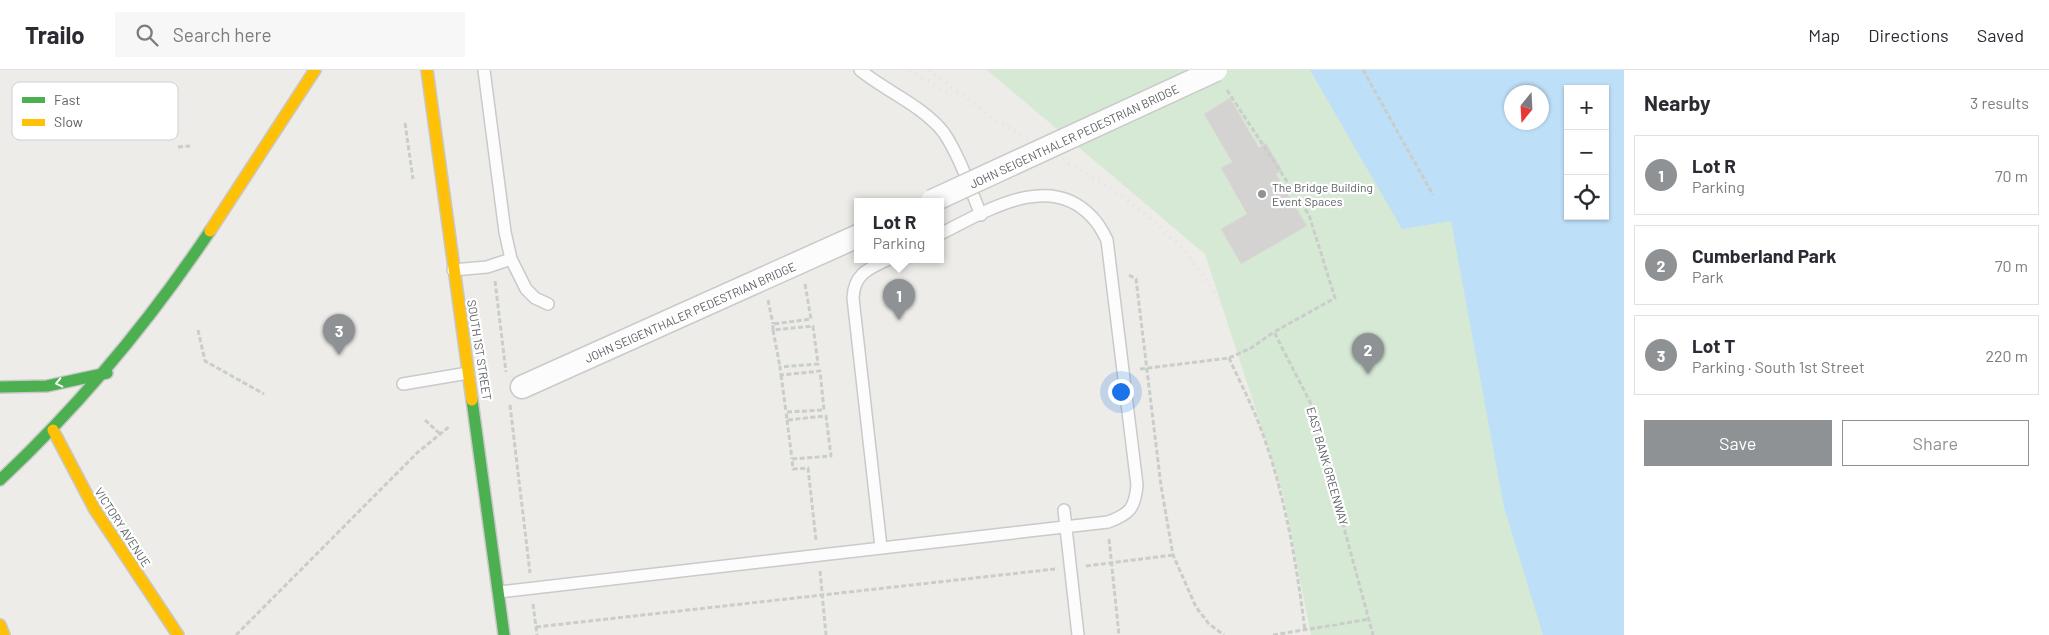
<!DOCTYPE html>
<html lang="en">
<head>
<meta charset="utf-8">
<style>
	body { margin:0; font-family:Barlow,sans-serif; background:#f7f7f7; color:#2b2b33 }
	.controls { position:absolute; right:15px; top:15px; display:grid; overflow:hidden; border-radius:0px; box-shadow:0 1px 4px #0004 }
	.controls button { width:45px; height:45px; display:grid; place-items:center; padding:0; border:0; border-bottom:1px solid #e1e1e2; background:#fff; color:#2b2b33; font:25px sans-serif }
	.compass { position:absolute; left:1504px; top:15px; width:45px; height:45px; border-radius:50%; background:#fff; box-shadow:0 1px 4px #0004; rotate:198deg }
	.you { position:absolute; left:1120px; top:321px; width:18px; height:18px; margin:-12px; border:4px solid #fff; border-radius:50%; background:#1a73e8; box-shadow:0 0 0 8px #1a73e833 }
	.badge { display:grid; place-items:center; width:32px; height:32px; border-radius:50%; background:#8f9294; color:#fff; font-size:16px; font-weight:700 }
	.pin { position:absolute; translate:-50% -41px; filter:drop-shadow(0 1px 2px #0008) }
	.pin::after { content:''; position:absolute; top:26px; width:18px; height:15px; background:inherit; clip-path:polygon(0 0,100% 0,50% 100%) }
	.popup { position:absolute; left:854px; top:128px; width:90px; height:65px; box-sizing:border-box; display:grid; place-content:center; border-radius:0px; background:#fff; filter:drop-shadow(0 1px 4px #0005); font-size:16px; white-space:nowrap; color:#7c7c81 }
	.popup b { font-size:19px; color:#2b2b33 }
	.popup::after { content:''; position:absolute; left:50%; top:100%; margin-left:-10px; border:10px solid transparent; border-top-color:#fff }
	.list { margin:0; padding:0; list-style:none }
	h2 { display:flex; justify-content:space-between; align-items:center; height:65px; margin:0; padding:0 20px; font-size:21px }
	h2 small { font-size:16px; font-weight:400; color:#7c7c81 }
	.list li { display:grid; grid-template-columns:32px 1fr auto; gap:15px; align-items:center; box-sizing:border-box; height:80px; margin:0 10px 10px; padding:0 10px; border:1px solid #e1e1e2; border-radius:0px }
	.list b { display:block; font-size:19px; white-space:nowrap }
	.list p { margin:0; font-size:16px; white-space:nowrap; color:#7c7c81 }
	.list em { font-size:16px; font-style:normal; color:#7c7c81 }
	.actions { display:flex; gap:10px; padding:15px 20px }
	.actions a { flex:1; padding:11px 0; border:1px solid #8f9294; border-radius:0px; text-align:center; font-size:18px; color:#8f9294 }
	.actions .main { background:#8f9294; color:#fff }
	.icon { flex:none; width:28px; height:28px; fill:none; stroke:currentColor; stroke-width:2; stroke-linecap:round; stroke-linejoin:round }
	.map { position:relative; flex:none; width:1624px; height:565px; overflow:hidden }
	header { display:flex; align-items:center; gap:30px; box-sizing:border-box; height:70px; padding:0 25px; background:#fff; border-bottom:1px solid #e1e1e2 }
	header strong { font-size:24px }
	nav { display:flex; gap:28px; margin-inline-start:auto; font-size:18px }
	.search { width:350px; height:45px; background:#f7f7f7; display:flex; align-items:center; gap:12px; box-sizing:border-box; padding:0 18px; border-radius:0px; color:#7c7c81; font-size:19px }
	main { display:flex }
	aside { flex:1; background:#fff }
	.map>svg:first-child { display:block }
	.green { fill:#d6e9d4 }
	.water { fill:#bddff7; fill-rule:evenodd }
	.building { fill:#d4d3d1; stroke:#dcdbd7 }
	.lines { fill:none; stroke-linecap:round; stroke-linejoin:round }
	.lane-casing { stroke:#c9caca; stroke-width:14 }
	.street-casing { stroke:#c9caca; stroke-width:25 }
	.fast-casing { stroke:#c8c8c9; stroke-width:14 }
	.slow-casing { stroke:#c8c8c9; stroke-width:14 }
	.path { stroke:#c9cecb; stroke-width:3; stroke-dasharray:5 2.5; stroke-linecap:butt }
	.lane { stroke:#fcfcfc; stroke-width:11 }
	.street { stroke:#fcfcfc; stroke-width:22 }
	.fast { stroke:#4caf50; stroke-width:11 }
	.slow { stroke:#ffc107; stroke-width:11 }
	.rail { stroke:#e3e3e3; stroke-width:4; stroke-dasharray:1 6; stroke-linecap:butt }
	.street-bridge-casing { stroke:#c9caca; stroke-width:25; stroke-linecap:butt }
	.street-bridge { stroke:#fcfcfc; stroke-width:22 }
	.oneway { stroke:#f6fbf6 }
	.poi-dot { fill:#8f9294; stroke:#fff; stroke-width:2 }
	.labels { text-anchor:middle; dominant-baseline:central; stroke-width:4.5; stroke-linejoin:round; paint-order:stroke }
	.street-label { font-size:12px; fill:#5d6166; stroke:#fff }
	.poi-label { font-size:12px; fill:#5d6166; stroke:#fff; text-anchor:start }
	.key { fill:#fff; stroke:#ced0d1; stroke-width:1 }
	.key-label { font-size:14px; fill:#5d6166 }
</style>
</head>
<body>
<header>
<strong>Trailo</strong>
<div class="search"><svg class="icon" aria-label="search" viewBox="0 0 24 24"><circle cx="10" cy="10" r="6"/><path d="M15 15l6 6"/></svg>Search here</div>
<nav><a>Map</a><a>Directions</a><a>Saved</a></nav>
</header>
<main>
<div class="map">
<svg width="1624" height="565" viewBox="0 0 1624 565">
	<rect width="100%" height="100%" fill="#edece8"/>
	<path class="green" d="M987 0H1331L1451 151 1563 565H1311L1283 423 1205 184Z"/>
	<path class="water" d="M1310 0H1624V565H1543L1504 437 1451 151 1402 159ZM1568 19H1605V146H1568ZM1512 22H1542V52H1512Z"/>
	<path class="building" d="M1230 28 1259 78 1266 73 1282 100 1276 104 1307 156 1241 194 1221 159 1247 144 1221 98 1232 92 1204 44Z"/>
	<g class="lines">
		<g class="lane-casing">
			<path id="lane" d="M484 0 505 162 511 189 526 219 535 228 548 234
				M860 0C887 22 923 36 944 63 960 87 970 118 981 145
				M453 200 487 197 511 189
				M403 314 468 303
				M1064 440 1078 565
				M881 477 853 228C854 203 870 198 889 189
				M499 522 1108 452C1130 444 1135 438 1137 415L1107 170C1103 162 1098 153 1092 147 1049 100 985 142 940 164"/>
		</g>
		<g class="street-casing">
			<path id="street" d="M522 317 858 166"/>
		</g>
		<g class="fast-casing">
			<path id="fast" d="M0 317 47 316 107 303
				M472 330 504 565
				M0 410C80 335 149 252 210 161"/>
		</g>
		<g class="slow-casing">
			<path id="slow" d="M427 0 472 330
				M210 161 315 0
				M53 360 95 440 178 565
				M0 555 4 565"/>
		</g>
		<path class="path" d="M1363 0 1433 125
			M1227 20 1309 145 1335 228 1274 262 1310 332 1373 565
			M405 53 413 109
			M178 77 190 76
			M1129 205 1136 209 1161 416 1173 485 1196 537 1209 554 1224 565
			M495 211 506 302
			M805 214 811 249 773 254V260L813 256 818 294 780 297 781 305 820 301 824 340 786 342 787 350 826 346 831 386 792 389 793 399 808 398 816 470
			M768 230 773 254
			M198 260 205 291 264 324
			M773 260 780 297
			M1229 288C1237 306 1247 325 1255 344 1283 412 1296 488 1305 561
			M1140 299 1229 288 1251 278 1274 262
			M781 305 786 342
			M510 335 530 503
			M425 350 439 363
			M787 350 792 389
			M1109 469 1119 565
			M1086 496 1173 485
			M820 501 826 565
			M533 534 537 565
			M536 557 1055 499
			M236 565 418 382 450 356
			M1273 565 1370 549"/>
		<use href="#lane" class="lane"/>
		<use href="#street" class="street"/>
		<use href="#fast" class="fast"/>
		<use href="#slow" class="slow"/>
		<path class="rail" d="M910 0 949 24
			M929 0 991 47 1114 120 1147 146 1182 178 1204 207 1251 278 1280 333 1301 396 1338 565"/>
		<g class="street-bridge-casing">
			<path id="street-bridge" d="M932 131 1216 0"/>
		</g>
		<use href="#street-bridge" class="street-bridge"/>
	</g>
	<defs><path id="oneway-chevron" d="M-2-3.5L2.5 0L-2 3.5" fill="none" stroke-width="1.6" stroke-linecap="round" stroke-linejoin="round" transform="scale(1.25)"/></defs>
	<use class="oneway" href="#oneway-chevron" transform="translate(59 313) rotate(167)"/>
	<circle class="poi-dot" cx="1262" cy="124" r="5"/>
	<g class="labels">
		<g class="street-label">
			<text transform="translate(1074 66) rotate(-25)">JOHN SEIGENTHALER PEDESTRIAN BRIDGE</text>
			<text transform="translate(690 242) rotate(-24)">JOHN SEIGENTHALER PEDESTRIAN BRIDGE</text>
			<text transform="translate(480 280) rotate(81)">SOUTH 1ST STREET</text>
			<text transform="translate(1328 396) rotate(74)">EAST BANK GREENWAY</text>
			<text transform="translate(123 457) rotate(57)">VICTORY AVENUE</text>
		</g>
		<g class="poi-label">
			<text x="1272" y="117">The Bridge Building<tspan x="1272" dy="14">Event Spaces</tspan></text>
		</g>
	</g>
	<rect x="12" y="12" width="166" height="58" rx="8" class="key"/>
	<rect x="22" y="27" width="23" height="6" fill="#4caf50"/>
	<rect x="22" y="49" width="23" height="7" fill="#ffc107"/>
	<g class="key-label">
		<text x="54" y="35">Fast</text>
		<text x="54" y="57">Slow</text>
	</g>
</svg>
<div class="controls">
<button>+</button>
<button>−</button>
<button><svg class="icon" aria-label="locate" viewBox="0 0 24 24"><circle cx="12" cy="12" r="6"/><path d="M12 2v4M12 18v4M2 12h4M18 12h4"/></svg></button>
</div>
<svg class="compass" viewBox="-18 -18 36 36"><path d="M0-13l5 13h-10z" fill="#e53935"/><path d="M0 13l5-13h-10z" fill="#7c7c81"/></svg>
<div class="you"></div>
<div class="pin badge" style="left:899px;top:250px">1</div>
<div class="popup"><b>Lot R</b>Parking</div>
<div class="pin badge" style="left:1368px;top:304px">2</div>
<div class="pin badge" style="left:339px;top:285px">3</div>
</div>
<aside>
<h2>Nearby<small>3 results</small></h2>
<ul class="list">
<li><span class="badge">1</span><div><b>Lot R</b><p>Parking</p></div><em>70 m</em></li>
<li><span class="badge">2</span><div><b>Cumberland Park</b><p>Park</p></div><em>70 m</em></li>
<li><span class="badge">3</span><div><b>Lot T</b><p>Parking · South 1st Street</p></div><em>220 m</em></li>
</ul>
<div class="actions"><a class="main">Save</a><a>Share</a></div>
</aside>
</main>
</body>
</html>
